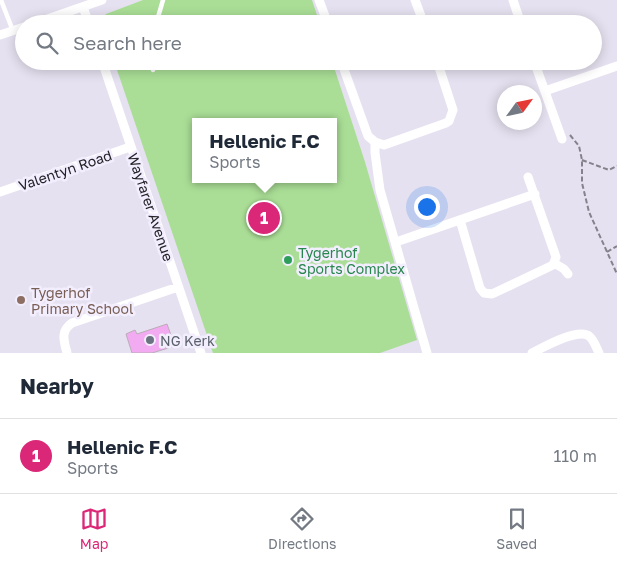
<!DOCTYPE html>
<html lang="en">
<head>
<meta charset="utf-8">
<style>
	body { margin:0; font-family:"Golos Text",sans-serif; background:#f2f2f3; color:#1f2937 }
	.compass { position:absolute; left:497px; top:85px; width:45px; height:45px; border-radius:50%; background:#fff; box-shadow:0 2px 12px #0003; rotate:57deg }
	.you { position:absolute; left:426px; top:206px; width:18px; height:18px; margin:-12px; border:4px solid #fff; border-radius:50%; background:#1a73e8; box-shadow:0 0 0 8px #1a73e833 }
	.badge { display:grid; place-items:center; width:32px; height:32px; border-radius:50%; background:#db2777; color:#fff; font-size:16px; font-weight:700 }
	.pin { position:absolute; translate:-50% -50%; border:2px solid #fff; box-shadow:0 1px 5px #0006 }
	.popup { position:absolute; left:192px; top:118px; width:145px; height:65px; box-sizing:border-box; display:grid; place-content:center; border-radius:0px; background:#fff; filter:drop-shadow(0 1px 4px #0005); font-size:16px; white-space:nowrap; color:#747a83 }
	.popup b { font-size:19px; color:#1f2937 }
	.popup::after { content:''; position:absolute; left:50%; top:100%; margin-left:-10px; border:10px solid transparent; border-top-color:#fff }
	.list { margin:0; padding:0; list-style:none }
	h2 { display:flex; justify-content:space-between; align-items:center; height:65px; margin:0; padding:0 20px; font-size:21px }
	h2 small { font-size:16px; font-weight:400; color:#747a83 }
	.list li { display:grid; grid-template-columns:32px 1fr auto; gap:15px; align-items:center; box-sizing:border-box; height:75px; padding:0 20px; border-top:1px solid #e0e1e3 }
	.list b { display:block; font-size:19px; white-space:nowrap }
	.list p { margin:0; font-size:16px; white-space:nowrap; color:#747a83 }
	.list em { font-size:16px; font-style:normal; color:#747a83 }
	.icon { flex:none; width:28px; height:28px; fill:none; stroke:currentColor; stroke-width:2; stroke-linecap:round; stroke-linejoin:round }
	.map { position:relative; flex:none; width:617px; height:353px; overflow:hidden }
	.search { position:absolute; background:#fff; box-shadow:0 2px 12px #0003; left:15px; right:15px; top:15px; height:55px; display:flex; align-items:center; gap:12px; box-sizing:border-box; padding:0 18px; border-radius:28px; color:#747a83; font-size:19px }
	.sheet { height:140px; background:#fff }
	nav { display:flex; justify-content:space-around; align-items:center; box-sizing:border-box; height:70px; border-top:1px solid #e0e1e3; background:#fff; font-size:14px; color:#747a83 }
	nav a { display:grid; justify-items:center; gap:2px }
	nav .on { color:#db2777 }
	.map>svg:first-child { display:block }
	.green { fill:#aade96; fill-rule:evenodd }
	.building { fill:#f2abf0; stroke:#b9adb8 }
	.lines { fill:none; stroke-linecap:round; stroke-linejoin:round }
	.path { stroke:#86828c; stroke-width:2; stroke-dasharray:5 2.5; stroke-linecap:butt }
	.lane { stroke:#fff; stroke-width:4.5 }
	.street { stroke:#fff; stroke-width:9 }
	.leisure-dot { fill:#2e9e5b; stroke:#f3eefe; stroke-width:2 }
	.education-dot { fill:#8d6e63; stroke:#f3eefe; stroke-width:2 }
	.worship-dot { fill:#6b7280; stroke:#f3eefe; stroke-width:2 }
	.labels { text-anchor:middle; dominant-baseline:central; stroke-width:5; stroke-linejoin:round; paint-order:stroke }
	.street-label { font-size:14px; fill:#252328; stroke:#f3eefe }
	.leisure-label { font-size:14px; fill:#27864d; stroke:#f3eefe; text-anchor:start }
	.education-label { font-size:14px; fill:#785e54; stroke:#f3eefe; text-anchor:start }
	.worship-label { font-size:14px; fill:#5b616d; stroke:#f3eefe; text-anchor:start }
</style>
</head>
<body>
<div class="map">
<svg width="617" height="353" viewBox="0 0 617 353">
	<rect width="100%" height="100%" fill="#e6e1f0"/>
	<path class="green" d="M143 0H312L320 24H101L100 22 106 14Z
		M114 61H332L365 162 417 340 380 353H213ZM195 122H333V179H195Z"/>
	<path class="building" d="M167 324 175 346 152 353H132L126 334 135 330 137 334Z"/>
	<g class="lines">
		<path class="path" d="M570 135 579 146 582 160V183L589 212 617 274
			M582 160 609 170 617 166
			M607 252 617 246"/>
		<path class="lane" d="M1 0 13 31
			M156 24 163 0
			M151 61 153 70"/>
		<path class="street" d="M319 0 328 24
			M415 0 424 24
			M513 0 521 24
			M83 7 89 24
			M33 24 102 0
			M0 35 24 27
			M102 61 201 353
			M341 61 368 136 375 142 384 145 446 123 449 121 453 110 437 61
			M534 61 562 139
			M545 91 617 66
			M375 142V153L380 190 427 353
			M0 192 130 147
			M460 220 480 288 484 293 492 294 553 265 556 257 528 177
			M396 242 535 194
			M554 263 564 269 568 274
			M67 353C64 341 60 331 72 323L178 287
			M532 353C544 347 577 328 589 336 594 340 596 347 599 353"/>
	</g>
	<circle class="leisure-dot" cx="288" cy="260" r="5"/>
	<circle class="education-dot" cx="21" cy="300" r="5"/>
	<circle class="worship-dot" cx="150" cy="340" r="5"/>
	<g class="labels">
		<g class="street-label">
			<text transform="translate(65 170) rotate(-19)">Valentyn Road</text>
			<text transform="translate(151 207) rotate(71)">Wayfarer Avenue</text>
		</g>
		<g class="leisure-label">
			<text x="298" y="252">Tygerhof<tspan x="298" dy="16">Sports Complex</tspan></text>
		</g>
		<g class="education-label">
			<text x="31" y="292">Tygerhof<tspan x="31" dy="16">Primary School</tspan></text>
		</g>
		<g class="worship-label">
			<text x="160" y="340">NG Kerk</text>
		</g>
	</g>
</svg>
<svg class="compass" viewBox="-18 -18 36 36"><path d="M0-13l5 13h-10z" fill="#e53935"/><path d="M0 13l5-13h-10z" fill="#747a83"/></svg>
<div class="you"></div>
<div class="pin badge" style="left:264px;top:218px">1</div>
<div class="popup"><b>Hellenic F.C</b>Sports</div>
<div class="search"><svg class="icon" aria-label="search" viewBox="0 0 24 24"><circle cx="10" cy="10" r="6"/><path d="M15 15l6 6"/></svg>Search here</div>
</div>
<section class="sheet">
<h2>Nearby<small></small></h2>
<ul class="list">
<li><span class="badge">1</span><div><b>Hellenic F.C</b><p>Sports</p></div><em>110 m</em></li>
</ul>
</section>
<nav>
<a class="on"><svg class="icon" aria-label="map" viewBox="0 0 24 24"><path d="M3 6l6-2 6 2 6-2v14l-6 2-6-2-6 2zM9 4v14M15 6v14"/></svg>Map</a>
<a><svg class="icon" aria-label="directions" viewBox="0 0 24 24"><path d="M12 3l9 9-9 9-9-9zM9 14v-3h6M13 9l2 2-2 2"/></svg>Directions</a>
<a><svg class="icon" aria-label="saved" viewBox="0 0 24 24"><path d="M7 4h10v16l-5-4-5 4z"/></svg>Saved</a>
</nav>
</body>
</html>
